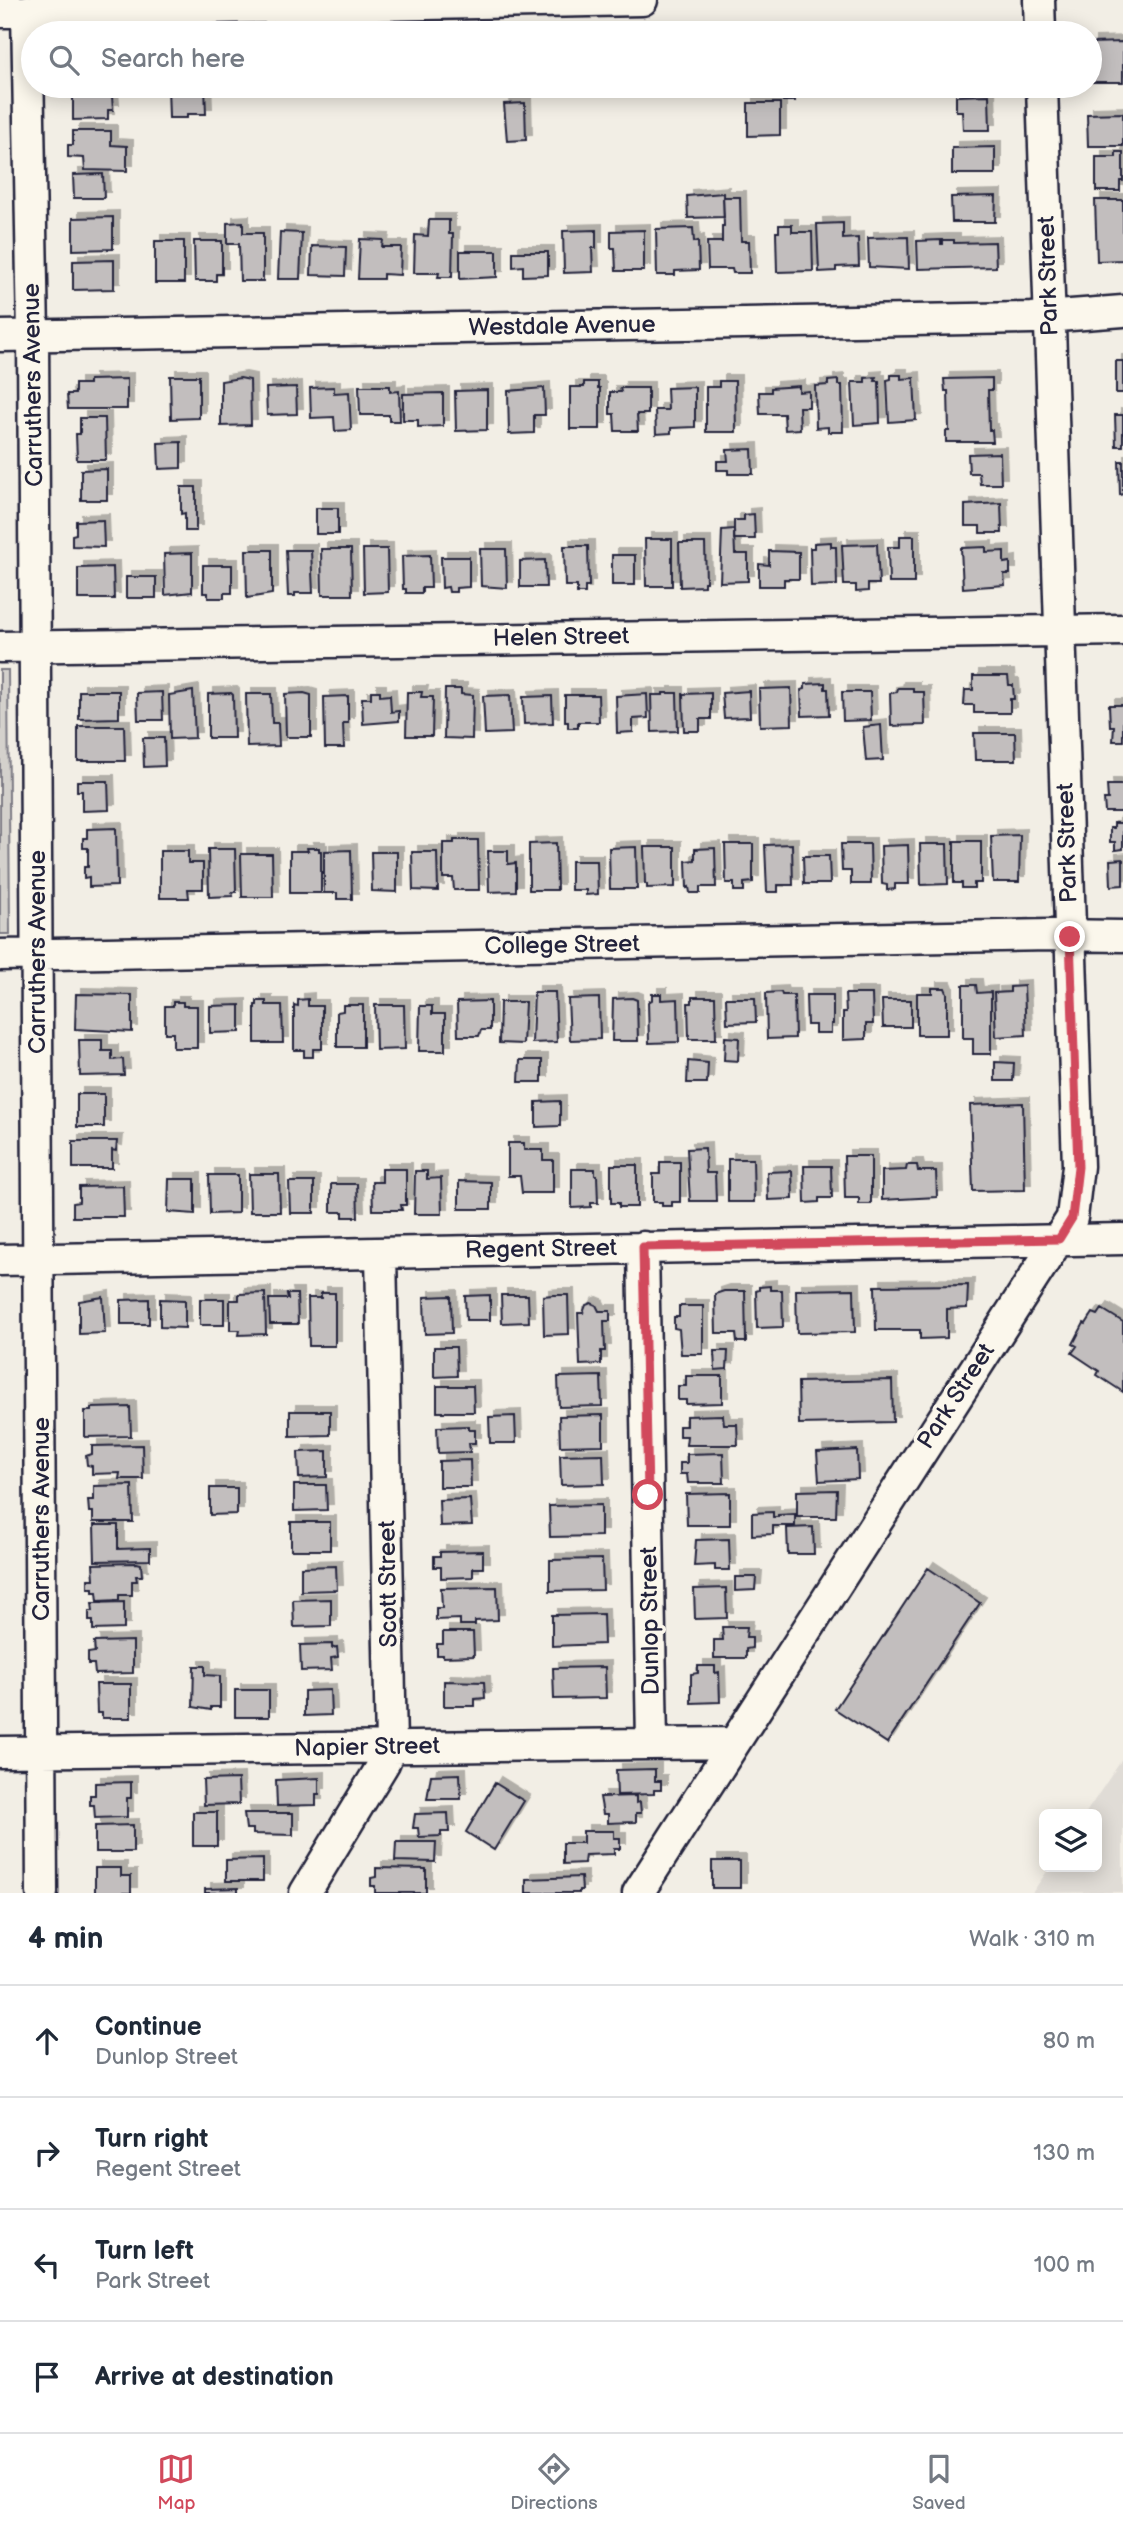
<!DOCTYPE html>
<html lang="en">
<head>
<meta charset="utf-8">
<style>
	body { margin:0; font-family:"Balsamiq Sans",sans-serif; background:#f2f2f3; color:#1f2937 }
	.controls { position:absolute; right:21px; bottom:21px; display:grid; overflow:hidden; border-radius:10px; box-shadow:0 4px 18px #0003 }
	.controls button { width:63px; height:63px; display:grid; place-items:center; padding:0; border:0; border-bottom:2px solid #e0e1e3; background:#fff; color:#1f2937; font:35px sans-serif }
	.stop { position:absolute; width:21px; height:21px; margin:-16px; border:5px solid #d1495b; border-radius:50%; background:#fff }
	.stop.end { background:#d1495b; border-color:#fff; box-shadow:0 2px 7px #0008 }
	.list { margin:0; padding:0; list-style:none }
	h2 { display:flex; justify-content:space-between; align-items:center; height:91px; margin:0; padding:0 28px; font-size:30px }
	h2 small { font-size:23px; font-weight:400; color:#747a83 }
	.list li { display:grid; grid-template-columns:46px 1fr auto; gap:21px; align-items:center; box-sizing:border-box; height:112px; padding:0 28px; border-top:2px solid #e0e1e3 }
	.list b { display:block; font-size:26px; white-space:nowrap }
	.list p { margin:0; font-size:23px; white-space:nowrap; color:#747a83 }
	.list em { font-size:23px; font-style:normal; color:#747a83 }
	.icon { flex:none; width:38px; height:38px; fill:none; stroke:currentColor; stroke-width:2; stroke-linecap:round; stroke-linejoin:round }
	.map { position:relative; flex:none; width:1123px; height:1893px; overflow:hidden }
	.search { position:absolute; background:#fff; box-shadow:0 4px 18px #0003; left:21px; right:21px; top:21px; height:77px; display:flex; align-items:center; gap:18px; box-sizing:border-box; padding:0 24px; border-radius:38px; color:#747a83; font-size:26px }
	.sheet { height:539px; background:#fff }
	nav { display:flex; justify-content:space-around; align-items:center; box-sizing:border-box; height:98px; border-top:2px solid #e0e1e3; background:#fff; font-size:19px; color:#747a83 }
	nav a { display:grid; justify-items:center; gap:4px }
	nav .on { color:#d1495b }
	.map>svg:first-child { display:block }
	.built { fill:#e0dcd6 }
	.green { fill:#d4d1cc; stroke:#7b7a84; stroke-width:2 }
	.building { fill:#c2bebe; stroke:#22223b; stroke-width:2; filter:url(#shadow) }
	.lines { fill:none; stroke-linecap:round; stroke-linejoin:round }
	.minor-casing { stroke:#22223b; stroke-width:35 }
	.minor { stroke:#fbf7ec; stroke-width:30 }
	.route { stroke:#d1495b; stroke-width:9 }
	.labels { text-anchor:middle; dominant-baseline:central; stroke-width:7; stroke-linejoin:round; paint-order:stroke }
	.street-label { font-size:24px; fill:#22223b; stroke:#fbf7ec }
</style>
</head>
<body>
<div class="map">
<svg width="1123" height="1893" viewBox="0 0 1123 1893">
	<defs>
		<filter id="shadow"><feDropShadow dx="6" dy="-6" stdDeviation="0" flood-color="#0004"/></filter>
	</defs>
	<rect width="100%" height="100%" fill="#f2eee5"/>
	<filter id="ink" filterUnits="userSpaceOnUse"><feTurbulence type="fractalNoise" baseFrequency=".0143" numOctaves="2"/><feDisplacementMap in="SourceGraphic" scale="14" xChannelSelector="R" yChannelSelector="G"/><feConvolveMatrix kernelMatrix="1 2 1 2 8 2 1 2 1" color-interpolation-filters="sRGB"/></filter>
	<g filter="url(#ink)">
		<path class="built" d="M1123 1758V1892L1032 1893 1050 1867H1097V1814H1085Z"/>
		<path class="green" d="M0 670H8L10 934H0Z"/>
		<path class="building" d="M1123 42V82H1090V43Z
			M168 86H205L206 114H187V118H169Z
			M517 86H544V90H517Z
			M781 86H804V91H794L795 101H783Z
			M989 95 990 130H963L962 111H956V96Z
			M112 96 113 110H108V119L73 120V97Z
			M525 103 526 140 507 141 504 104Z
			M748 103H780V135L748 136Z
			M1123 113V146H1088L1087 114Z
			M73 131H111V145L127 146V171L85 170 84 158 68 157V145H73Z
			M995 147V174H952V148Z
			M1116 152H1123V181H1120V191H1096V157H1116Z
			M103 174 104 198H74L73 175Z
			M723 193 724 217 688 218 687 196Z
			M996 196 995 222H952L951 197Z
			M723 197H740L741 241H749L750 273H733L732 269H708L707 242H722V226H724Z
			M1095 200H1123V260L1097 261Z
			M113 217V249L73 250V218Z
			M429 220H449V234H453L452 277H438L439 273H414L415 235 428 236Z
			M243 222V233H263V281H240L239 244H227V223Z
			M843 223V239L858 238 859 266 836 267V271L819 272 817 224Z
			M779 225H792V232H812L813 271 777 272 776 232H779Z
			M693 228 694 242 698 241 699 270 675 271V275H657L656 229Z
			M596 230V248H592L593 272 564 273 563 231Z
			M644 230V271H616L615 248H611V231Z
			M280 232 302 233 300 279H278Z
			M908 237 909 269 869 267 868 238Z
			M360 239 383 240 382 247H401L400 275 383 274V279H358Z
			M941 240V244H943V240H954V243L995 242 996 267 918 269 917 241Z
			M155 241H184V283H155Z
			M194 241H222V274H216V281H195Z
			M312 246 346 247 345 276 311 275Z
			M460 251H497V277L460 279Z
			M513 252H548V275L523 276V266L513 267Z
			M114 260V289L73 290V261Z
			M1116 361H1123V393H1116Z
			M891 375H901V379L914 378 916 420 889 422 887 380 891 379Z
			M170 376H199V418L171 419Z
			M876 377 875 381H879L880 423 854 425 852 382H865V378Z
			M240 378 250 380 251 425 221 426V381Z
			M992 378V390H988L989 430H992L993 442H946V431H949L948 391H945L944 379Z
			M127 379V409H68L67 394H75V384H89V380Z
			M838 380V385H842L843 432H828V427L816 428 815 386 828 385V381Z
			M719 381H735L736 432H706V387H719Z
			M584 382H598V388H600V429H570V387H584Z
			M359 386H390V392L399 391 400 421H389V415H360Z
			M799 386V392L809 391V407H799L800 429 785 430 784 414H760L759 392H771V388Z
			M296 387 297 414 267 415 266 388Z
			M334 387V393L349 392 351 430 335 431 334 417 311 418 310 388Z
			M695 387V427L671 428V433L656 434 655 410H668L667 388Z
			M544 388 545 415H534V433L509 434 508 391Z
			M620 388H648V414H637L638 431H615L614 414H610V392H621Z
			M487 390V430L456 431 455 391Z
			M443 393V426L418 427V420H403V394Z
			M1115 415H1123V446H1116Z
			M80 418H105L106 460H77L76 434H80Z
			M181 442V468L159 469 158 443Z
			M752 449 753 474H728V470H717V461H728L727 450Z
			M1000 453 1001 484H980L979 473H969L968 454Z
			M1119 461H1123V494L1120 495Z
			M107 469V500H81V470Z
			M181 487H196V531H185V513L181 514Z
			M1001 503 1002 533H980V526H965V505Z
			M316 508H338V534H316Z
			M754 514 755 539H734V520H744V515Z
			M103 520 104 547 72 546V535L76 534V521Z
			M734 529 735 554H748V581L720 582 722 530Z
			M900 536H914V583H889L888 547H900Z
			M645 539H672V586H646Z
			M831 542V547H836L837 585 811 586 810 548H814V543Z
			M679 543H705L706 582H704V586L680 587Z
			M877 544 879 584H868V591L856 592V585H844L842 545Z
			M564 546H588L589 586H585V593H577V586H565Z
			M986 547V552L1004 551V563L1010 562V574H1004L1005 585 963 588 961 548Z
			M321 549H351L352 595H322Z
			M363 549H387L388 592 364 593Z
			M480 549H506L507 588 481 586Z
			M246 550H272V594L247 598Z
			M286 550H311L313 593H295V596H288Z
			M769 551 799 552V579H784V586H759V564L769 565Z
			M192 553V592L165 595 164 554Z
			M430 555 431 588H422V593H406V589H403L402 556Z
			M612 555H635V585H612Z
			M441 557H469V587L456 588V592H449L448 587 442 588Z
			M545 560 546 587H520V561Z
			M203 565H232V593H224V598H208V593H203Z
			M113 567 114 599H78V568Z
			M126 577H156V598H126Z
			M973 676H1008L1009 685H1013L1014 699H1010V713H974V705H964L965 690H973Z
			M825 683V689H828L829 715 802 716 801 690 805 689V684Z
			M791 688 792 725 760 726 759 689Z
			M898 688H913V692H924L925 725 891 726 890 693 897 692Z
			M445 689H461V694L473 695 472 739 444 738Z
			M79 691H119V718L79 719Z
			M193 691 195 738 170 739 169 695Z
			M371 691H380V696L390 695 391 712 399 711V721L363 724 362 698H371Z
			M749 691 750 717 724 718 722 693Z
			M162 692 163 720H138L137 693Z
			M407 692H422L421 697H433L432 736H406Z
			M842 692H870L871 720 843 721Z
			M231 693 233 695 234 738H208V694Z
			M304 693 311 695V737H286L285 694Z
			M663 693H677L678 731 652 732 651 695H663Z
			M711 693V719H700V731H684L683 694Z
			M246 694H271L272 723H278L279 746 247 747Z
			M647 694 648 718 633 719V732L617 733 616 696Z
			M510 695 512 733 485 734 483 696Z
			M565 695H598L599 722H578V728H568V722H565Z
			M348 696V723H343L344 748H325L324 697Z
			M552 696 553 723 524 724 523 697Z
			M1109 705H1123V741H1113L1114 726H1110Z
			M881 725 883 760 866 761 863 727Z
			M78 726H124L125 761H78Z
			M974 733H1015L1016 760H975Z
			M143 738H164L165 766 144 767Z
			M77 781H108L109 810 82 811V791H77Z
			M1107 785H1123V812H1105L1104 799H1108Z
			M1114 823H1123V849L1115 850V842H1110V828H1114Z
			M116 828 117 886 89 887V877L84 878V867H88V848H83V838H87V829Z
			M1020 835 1019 882H993L991 836Z
			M454 840H478L479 890H454L453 878H443V843H454Z
			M954 841H981V883H974V888H962V883H954Z
			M556 843 557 890H529V844Z
			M725 844H753V882L744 883V891H734V883H726Z
			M792 844 793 885H778V892H767L765 845Z
			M841 844H870L871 884H851V871H842Z
			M920 844H947L948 884 921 885Z
			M908 845 909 884H895V889L887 890V885L882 884 881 846Z
			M636 847 637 889H610L609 848Z
			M644 847H675V887L647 888V884H645Z
			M307 848H319V851H321V893H290V851H308Z
			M715 848 716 887H700V893H690L689 887 687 888 686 861 695 860V849Z
			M208 849H235L236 892H232L233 896 209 897Z
			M351 850 352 899H337V893H324V851Z
			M160 851H188V863H203V889H188L189 898H160Z
			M488 851H508V864L516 863V891L489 892Z
			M371 852H397V892L372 891Z
			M412 852H437L438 891 413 890Z
			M241 854H272L273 897H242Z
			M803 856H829L830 884H804Z
			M1123 859V885L1111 886 1110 860Z
			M571 861H597L598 894 586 895V890H571Z
			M963 985H976L977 993 991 992V1054H973V1038H963Z
			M1024 986 1026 1035 996 1037 994 993 1010 992V987Z
			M932 988H945L947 993V1035H917V993H932Z
			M534 992H555L557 1042 532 1043Z
			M781 992 782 995H794L795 1038 767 1039 766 993Z
			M76 994 132 995V1032L75 1029Z
			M652 994H661V1000L678 999 679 1042 649 1043 648 1002 652 1000Z
			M845 994H872L873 1024H866V1039L843 1040V1012H846Z
			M806 995H833V1024H831V1033H815V1025H807Z
			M692 997H715L716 1039H689L688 1003H692Z
			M599 998 600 1039 570 1040 568 999Z
			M632 998 637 1000 638 1041H612L613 999Z
			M726 998H755L756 1022 727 1023Z
			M308 999V1006H322V1049H313V1057H304V1050H294V1005L298 1006V1000Z
			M882 1000H911V1027H883Z
			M257 1001H266V1005H282L283 1043H255V1005H257Z
			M490 1001V1030H481L479 1036H458L457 1002Z
			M173 1002H183V1006H197V1048H173V1033H165V1006H173Z
			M500 1002H525L523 1044 499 1043Z
			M240 1005V1032L210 1033V1006Z
			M343 1005H363V1047H337V1012L343 1011Z
			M375 1005H404L405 1049 376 1050Z
			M420 1006H432V1014H445V1051H419Z
			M725 1037 739 1038 738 1061 724 1060Z
			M79 1040H102V1051H112V1060L123 1059 124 1075 80 1076Z
			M520 1060H542V1082H519Z
			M688 1061 708 1063 707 1083H687Z
			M995 1062 1014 1063 1013 1081H995Z
			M77 1094H104V1127H77Z
			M560 1101V1126L536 1127V1102Z
			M1023 1103 1025 1190 973 1191 970 1105Z
			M73 1141H117L116 1151 112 1150V1168H73Z
			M508 1143H524V1150H543V1160H553V1193H522L520 1176H508Z
			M705 1148 706 1173H715L716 1201H690L687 1149Z
			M844 1156H871V1204H859V1198H845Z
			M728 1159H753L754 1202H728Z
			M660 1162H680V1202H672V1206H662V1202H653V1174H660Z
			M611 1165H637V1207H619V1203H611Z
			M907 1165H917L918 1171H936L937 1197 882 1200V1171L906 1170Z
			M804 1166H831L832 1198H819V1202L805 1203Z
			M382 1169H406V1205H401L402 1210H373L372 1182H382Z
			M572 1169H595V1175H597L598 1203H591V1207L572 1208Z
			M415 1171H427V1179L441 1178 442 1214H414Z
			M792 1171 793 1199 768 1200 767 1172Z
			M249 1174H279L280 1212H250Z
			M209 1175H238V1213L210 1214Z
			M169 1179H195V1214L168 1212Z
			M459 1181 491 1182V1209H459Z
			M289 1182H314V1213H290Z
			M331 1184H357L358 1217H343V1212H331Z
			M123 1186 124 1217H73V1203L79 1202V1187Z
			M968 1285 967 1308 947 1309V1338L920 1339V1330H876L875 1286Z
			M770 1286V1290H782L783 1327 757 1328 756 1291 759 1290V1287Z
			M854 1289 855 1332 797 1333 796 1290Z
			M724 1291H745L746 1342H737L736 1333H716L715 1294Z
			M265 1293 266 1334 239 1335 240 1330H230V1300H239V1294Z
			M321 1293H335V1346H309L308 1298H321Z
			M287 1294H297L298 1324H270L269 1299H288Z
			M490 1295V1320H466L465 1296Z
			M501 1295H528L529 1322 502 1323Z
			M553 1295H568L569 1334 544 1335 543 1296Z
			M451 1296 452 1333 425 1334 424 1297Z
			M103 1297 105 1333 79 1334V1301Z
			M149 1299V1324H121V1300Z
			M160 1299 185 1300V1328L160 1327Z
			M200 1299H224V1325H200Z
			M591 1303 596 1305 599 1311H610V1321H604L605 1351H601V1364L580 1365 578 1313H583L586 1305Z
			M679 1306H703V1354H681L679 1329 674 1328V1317H679Z
			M1102 1309 1123 1322V1392L1097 1375 1099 1371 1072 1353 1077 1346 1073 1344 1084 1323 1086 1324 1093 1313 1098 1315Z
			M434 1347H456L457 1376 434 1377Z
			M714 1351H728L727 1369 715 1370Z
			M601 1376 602 1406 559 1407 558 1377Z
			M686 1376H722V1403L686 1404V1400H678V1386H686Z
			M892 1380 893 1422 799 1424 798 1382Z
			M437 1386H473L474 1412H437Z
			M130 1407 131 1436 85 1437V1411H91V1408Z
			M290 1411H330V1435L290 1436Z
			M603 1415V1445L560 1446 559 1416Z
			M723 1415 724 1424H737L738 1445H686L687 1436H679V1426H686V1416Z
			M515 1416 516 1443H490L489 1417Z
			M469 1426V1430H475V1443H469L470 1452 438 1453 437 1427Z
			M142 1445 143 1479H119L120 1473 92 1474V1466L87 1465 86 1456 92 1454V1446Z
			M857 1450 858 1479 819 1481 817 1452Z
			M327 1451V1477L299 1478 298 1452Z
			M723 1453 724 1483H688L687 1474H680V1463H687V1454Z
			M603 1454 604 1484 561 1485 560 1455Z
			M470 1460 471 1487H439V1461Z
			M132 1485 133 1522H93V1512H89L88 1500H94V1486Z
			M294 1485H326L327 1510 294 1511Z
			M210 1488H237V1514L210 1515Z
			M837 1490 836 1517H797V1491Z
			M730 1493V1525H687L686 1494Z
			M470 1499 472 1525 440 1526 439 1500Z
			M601 1505V1536L550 1537 549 1506Z
			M773 1512V1517H778V1515L795 1514V1526H773V1534L752 1535V1513Z
			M291 1522H330V1550H291Z
			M94 1525H118V1549L150 1548V1560L95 1561Z
			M813 1527 814 1554H788L787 1528Z
			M729 1539 730 1570H715V1565L694 1566 696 1540Z
			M483 1551V1568H473V1577L441 1578V1567H434V1556H440V1552Z
			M602 1559 603 1590 550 1591V1560Z
			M137 1563 141 1564 142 1576H136L137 1581H132V1595H119V1600L98 1601 97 1592H93V1588H88V1579H94L93 1564Z
			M336 1566 337 1590 301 1591V1567Z
			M928 1568 980 1603 887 1743 835 1709Z
			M735 1577H756L755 1590 735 1591Z
			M497 1587 498 1620 475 1621V1625H460V1619L436 1620V1608H442L441 1588Z
			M726 1588 727 1618 695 1619 694 1589Z
			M331 1599V1626L294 1627 293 1600Z
			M124 1602V1629L93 1630V1621H89V1611H93L92 1603Z
			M603 1614 604 1644 552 1646V1615Z
			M722 1627H747L746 1637H752V1648L746 1649V1658H714V1640H723Z
			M443 1632H473L474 1656 443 1657V1655H437V1644H443Z
			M133 1641V1673L95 1674 94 1664H88V1653L95 1652 94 1642Z
			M332 1644V1648L337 1647 338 1657 331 1658 332 1670 301 1671 300 1645Z
			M194 1666H205V1675L220 1676V1707H211V1710L193 1707Z
			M698 1666H715V1673L719 1672 720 1702 691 1703V1674L698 1673Z
			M605 1667 606 1698 554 1699 553 1668Z
			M444 1681 484 1682 485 1698 475 1699V1706H444Z
			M96 1684H131V1718H102V1713H97Z
			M235 1690H269V1717H235Z
			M330 1690 331 1715 304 1716V1691Z
			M655 1769V1781H661V1790H654V1794L617 1795 616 1770Z
			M460 1774 461 1799H427L431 1775Z
			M319 1778V1794H316V1805L277 1806 276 1780Z
			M238 1779 239 1804 204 1805 203 1780Z
			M131 1782V1798H127V1817L95 1818 94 1805H90V1795H95V1783Z
			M495 1783 524 1801 494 1850 466 1832Z
			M636 1796V1803L640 1802 641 1813H636V1822L608 1823V1814H603L600 1797Z
			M193 1812H217V1846H193Z
			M244 1813H293V1835L253 1834V1829H246Z
			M448 1813 449 1832H441V1836L419 1837 418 1828H413L415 1814Z
			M133 1825V1852H95V1826Z
			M583 1831H614V1838H620V1849H614V1854L585 1855 584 1863 563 1864V1843H583Z
			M396 1842H436L435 1862 395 1861Z
			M263 1859V1881H226V1860Z
			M712 1861H740V1888H712Z
			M95 1868H121V1876H131V1893H95Z
			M376 1868 426 1869V1893H375V1886H371V1878L376 1877Z
			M581 1877 582 1890H579V1893H526V1879Z
			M238 1888V1893H205V1889Z"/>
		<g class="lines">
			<g class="minor-casing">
				<path id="minor" d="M1039 0 1040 33
					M27 11 33 336 42 1893
					M0 12 642 0
					M0 336 1032 318 1123 311
					M0 647 1123 630
					M0 955 1051 935 1123 936
					M643 1247 652 1743
					M0 1260 1123 1239
					M0 1752 734 1743
					M305 1893 384 1763 391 1746 381 1253
					M638 1893 1072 1218 1078 1166 1042 86"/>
			</g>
			<use href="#minor" class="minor"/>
		</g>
	</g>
	<g class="lines" filter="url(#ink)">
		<path class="route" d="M648 1495 643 1247 1059 1239 1072 1218 1078 1167 1070 937"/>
	</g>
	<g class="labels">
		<g class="street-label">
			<text transform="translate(1048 276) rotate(-92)">Park Street</text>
			<text transform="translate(562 326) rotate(-1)">Westdale Avenue</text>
			<text transform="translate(33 385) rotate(-91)">Carruthers Avenue</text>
			<text transform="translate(561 637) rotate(-1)">Helen Street</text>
			<text transform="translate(1067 843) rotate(-92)">Park Street</text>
			<text transform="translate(562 945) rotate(-1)">College Street</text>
			<text transform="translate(37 952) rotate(-90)">Carruthers Avenue</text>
			<text transform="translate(541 1249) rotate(-1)">Regent Street</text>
			<text transform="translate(956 1396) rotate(-57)">Park Street</text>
			<text transform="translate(41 1519) rotate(-90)">Carruthers Avenue</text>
			<text transform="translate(388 1584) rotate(-91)">Scott Street</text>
			<text transform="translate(650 1621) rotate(-91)">Dunlop Street</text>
			<text transform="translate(367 1747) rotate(-1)">Napier Street</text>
		</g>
	</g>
</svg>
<div class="controls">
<button><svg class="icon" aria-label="layers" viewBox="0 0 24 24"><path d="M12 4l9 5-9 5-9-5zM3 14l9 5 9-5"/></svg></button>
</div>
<div class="stop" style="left:648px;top:1495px"></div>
<div class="stop end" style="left:1070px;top:937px"></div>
<div class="search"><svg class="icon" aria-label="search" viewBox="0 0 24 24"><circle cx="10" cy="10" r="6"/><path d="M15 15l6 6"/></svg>Search here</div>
</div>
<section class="sheet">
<h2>4 min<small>Walk · 310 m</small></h2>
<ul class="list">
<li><svg class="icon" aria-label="ahead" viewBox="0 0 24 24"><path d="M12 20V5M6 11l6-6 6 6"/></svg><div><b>Continue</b><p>Dunlop Street</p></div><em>80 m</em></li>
<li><svg class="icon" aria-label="right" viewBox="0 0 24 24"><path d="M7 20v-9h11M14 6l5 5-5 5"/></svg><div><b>Turn right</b><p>Regent Street</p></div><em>130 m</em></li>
<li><svg class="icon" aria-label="left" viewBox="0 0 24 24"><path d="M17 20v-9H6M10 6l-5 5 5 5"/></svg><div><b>Turn left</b><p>Park Street</p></div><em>100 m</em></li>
<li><svg class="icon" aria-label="arrive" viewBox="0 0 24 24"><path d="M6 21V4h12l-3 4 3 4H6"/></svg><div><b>Arrive at destination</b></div></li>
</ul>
</section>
<nav>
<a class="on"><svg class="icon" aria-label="map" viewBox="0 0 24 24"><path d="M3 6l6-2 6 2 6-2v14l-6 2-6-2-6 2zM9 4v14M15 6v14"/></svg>Map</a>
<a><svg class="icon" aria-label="directions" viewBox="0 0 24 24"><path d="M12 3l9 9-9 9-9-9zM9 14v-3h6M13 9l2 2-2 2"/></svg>Directions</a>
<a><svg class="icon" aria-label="saved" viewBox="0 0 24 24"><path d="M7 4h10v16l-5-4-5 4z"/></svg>Saved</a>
</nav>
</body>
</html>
